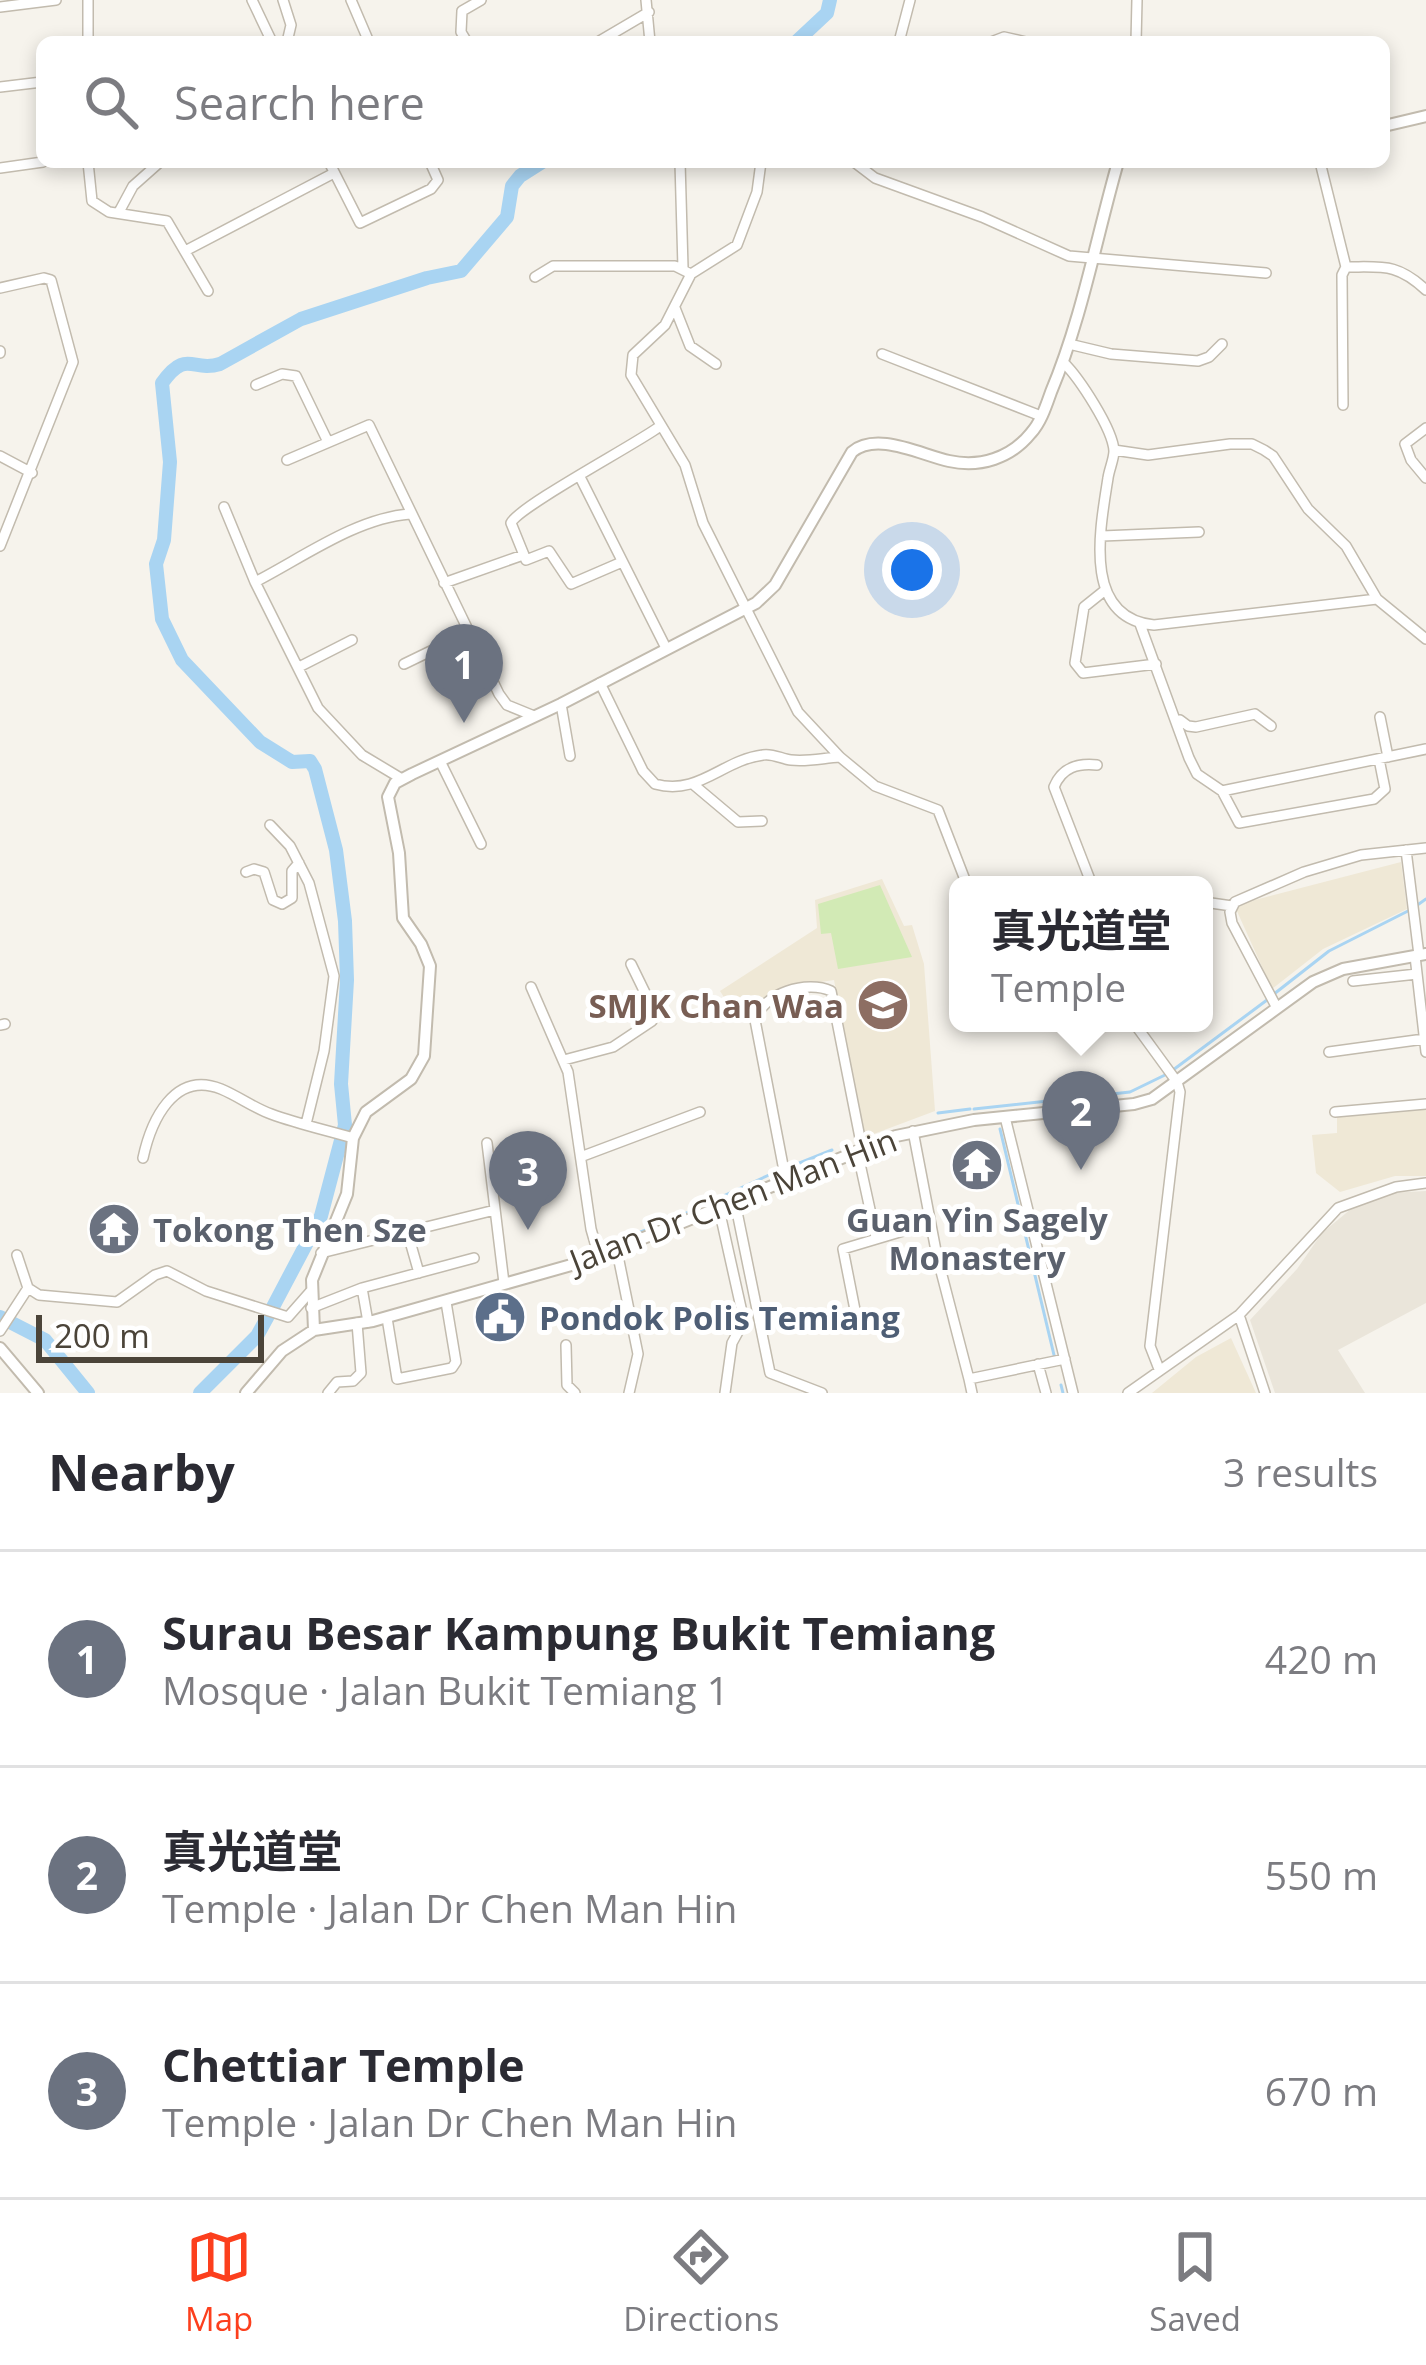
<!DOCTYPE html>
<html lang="en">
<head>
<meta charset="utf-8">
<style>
	body { margin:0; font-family:"Open Sans","Noto Sans SC",sans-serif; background:#f7f7f7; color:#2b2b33 }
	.scale { position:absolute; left:36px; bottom:30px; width:228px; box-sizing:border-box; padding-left:12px; border:6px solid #4b4439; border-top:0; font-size:33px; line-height:42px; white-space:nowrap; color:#4b4439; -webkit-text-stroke:9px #fff; paint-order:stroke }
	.you { position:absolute; left:912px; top:570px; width:42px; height:42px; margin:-30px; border:9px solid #fff; border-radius:50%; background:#1a73e8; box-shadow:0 0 0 18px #1a73e833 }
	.badge { display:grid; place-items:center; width:78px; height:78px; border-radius:50%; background:#fc3f1d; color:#fff; font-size:39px; font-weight:700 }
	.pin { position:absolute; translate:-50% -99px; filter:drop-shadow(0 3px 6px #0008) }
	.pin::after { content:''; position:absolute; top:63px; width:42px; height:36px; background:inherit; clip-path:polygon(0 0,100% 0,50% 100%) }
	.popup { position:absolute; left:949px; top:876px; width:264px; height:156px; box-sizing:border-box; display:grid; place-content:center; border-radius:18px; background:#fff; filter:drop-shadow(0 3px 9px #0005); font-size:39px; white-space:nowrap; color:#7c7c81 }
	.popup b { font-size:45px; color:#2b2b33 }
	.popup::after { content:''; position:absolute; left:50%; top:100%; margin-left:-24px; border:24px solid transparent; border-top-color:#fff }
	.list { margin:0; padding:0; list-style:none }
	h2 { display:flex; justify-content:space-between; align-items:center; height:156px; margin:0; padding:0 48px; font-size:51px }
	h2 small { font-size:39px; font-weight:400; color:#7c7c81 }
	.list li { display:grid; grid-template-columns:78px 1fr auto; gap:36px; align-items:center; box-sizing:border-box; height:216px; padding:0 48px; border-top:3px solid #e1e1e2 }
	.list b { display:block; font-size:45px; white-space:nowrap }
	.list p { margin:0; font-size:39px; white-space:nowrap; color:#7c7c81 }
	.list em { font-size:39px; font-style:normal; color:#7c7c81 }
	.icon { flex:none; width:66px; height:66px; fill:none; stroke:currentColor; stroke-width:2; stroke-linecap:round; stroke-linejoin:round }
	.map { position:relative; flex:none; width:1426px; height:1393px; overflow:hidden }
	.search { position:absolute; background:#fff; box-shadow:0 6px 18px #0003; left:36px; right:36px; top:36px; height:132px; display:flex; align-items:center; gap:30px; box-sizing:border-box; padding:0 42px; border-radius:18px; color:#7c7c81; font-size:45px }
	.sheet { height:804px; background:#fff }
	nav { display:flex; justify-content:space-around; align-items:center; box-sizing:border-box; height:168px; border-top:3px solid #e1e1e2; background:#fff; font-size:33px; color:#7c7c81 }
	nav a { display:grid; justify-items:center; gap:6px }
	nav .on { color:#fc3f1d }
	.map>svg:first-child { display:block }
	.residential { fill:#eae5da }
	.education { fill:#efe8d6 }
	.green { fill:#d2eab5 }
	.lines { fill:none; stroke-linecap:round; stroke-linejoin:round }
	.stream { stroke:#a9d4f2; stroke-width:3 }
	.river { stroke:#a9d4f2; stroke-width:14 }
	.minor-casing { stroke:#c2bbae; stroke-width:12 }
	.tertiary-casing { stroke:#c2bbae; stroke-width:14 }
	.minor { stroke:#fff; stroke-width:9 }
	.tertiary { stroke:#fff; stroke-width:10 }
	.labels { text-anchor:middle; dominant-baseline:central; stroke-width:10; stroke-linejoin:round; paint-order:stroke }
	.education-label { font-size:33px; font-weight:bold; fill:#785e54; stroke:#fff; text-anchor:end }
	.street-label { font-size:33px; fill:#4b4439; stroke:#fff }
	.worship-label { font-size:33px; font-weight:bold; fill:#5b616d; stroke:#fff }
	.service-label { font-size:33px; font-weight:bold; fill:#4e5e75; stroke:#fff; text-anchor:start }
</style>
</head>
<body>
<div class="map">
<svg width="1426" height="1393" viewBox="0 0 1426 1393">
	<rect width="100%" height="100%" fill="#f6f3ec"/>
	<path class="residential" d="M1426 1191V1303L1338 1350 1365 1393H1275L1250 1320 1297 1269 1322 1233 1351 1209 1388 1193Z"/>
	<path class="education" d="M1401 862 1407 909 1323 949 1272 989 1236 909 1243 903Z
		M882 879 904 926 912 925 924 964 935 1111 863 1138 834 980 795 986 738 1019 720 991 817 928 815 900Z
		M1426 1109V1176H1395L1340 1192 1316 1173 1312 1135 1337 1133V1117Z
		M1231 1338 1256 1393H1152L1196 1357Z"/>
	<path class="green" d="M880 885 912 957 838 969 831 933 821 934 818 904Z"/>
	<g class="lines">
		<path class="stream" d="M1416 906 1426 899
			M1274 994 1329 951 1408 911
			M1173 1070 1267 1000
			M974 1109 1130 1092 1165 1075
			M938 1113 970 1109
			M1000 1129 1054 1355
			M792 1166 832 1150
			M604 1245 660 1225 769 1175
			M1061 1385 1063 1393"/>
		<path class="river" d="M796 42 827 13 830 0
			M0 1317 45 1340 88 1393
			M200 1393 257 1336 274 1305 321 1216 345 1125 341 1084 347 980 345 921 336 850 315 769 310 761 292 762 260 742 182 660 162 619 156 564 164 540 170 462 162 383C187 348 192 373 220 364L301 319 427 278 461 271 507 217 512 186 520 176 542 162"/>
		<g class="minor-casing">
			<path id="minor" d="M88 0V42
				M252 0 272 42
				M283 0 291 25 287 42
				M351 0 369 42
				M646 0 650 42
				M0 7 56 0
				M462 11 461 32 467 42
				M462 11 481 0
				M598 42 649 12
				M899 42 910 0
				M991 42 1004 37 1026 42
				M1136 42 1137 0
				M0 87 42 82
				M88 162 92 201 109 212 167 221 208 291
				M329 162 360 223 431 189 438 180 430 162
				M680 162 683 268
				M761 162 757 192 737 245 691 274 665 325 633 355 631 375 685 465 703 523 798 712 840 757 875 786 938 810 967 885
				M854 162 875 178 982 217 1069 256 1266 273
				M1320 162 1346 267 1342 275 1343 405
				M0 168 43 162
				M119 212 133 186 160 162
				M187 250 334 173
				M1346 267C1383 267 1397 263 1426 290
				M535 277 553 266H675L691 274
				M0 288 44 278 51 280 73 362 0 546
				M675 308 690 346 716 364
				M1069 344 1111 354 1198 361 1209 357 1222 344
				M0 351V353
				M882 354 1041 416
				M1064 363C1079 378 1113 429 1114 451 1114 459 1109 470 1108 478 1100 529 1082 618 1154 625L1377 599
				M256 385 282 374 296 376 327 440
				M1426 428 1405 444 1411 460 1426 478
				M1114 450 1148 455 1230 444H1252L1264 450 1273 456 1308 509 1346 546 1377 599 1426 639
				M0 456 32 473
				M287 460 369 425 499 694 507 705 534 716
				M580 477 666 648
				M224 507 255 582 318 708 362 755 402 779
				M1102 536 1199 532
				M622 562 571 584 549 551 526 560 511 523C518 507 634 445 659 427
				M255 582C302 558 356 518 410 514
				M444 583 523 555
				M1104 591 1084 607 1075 663 1083 673 1156 664
				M1140 624 1189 758 1197 774 1222 791 1426 749
				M404 664 468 633
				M299 667 352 640
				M600 683 643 771 655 784C699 796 722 760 763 755 772 753 782 759 791 760 808 762 823 758 840 757
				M561 704 570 756
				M1380 717 1388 757
				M1180 720 1188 726 1196 727 1255 714 1271 726
				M440 761 481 844
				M694 785 738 822 762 821
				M1222 791 1239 823 1374 799 1385 789 1379 759
				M270 825 290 846 309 883 334 976 324 1051 306 1124
				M1406 850 1419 955
				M246 872 254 869 264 872 273 900 282 904 292 898V871L299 863
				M1092 885 1054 787C1062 767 1078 763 1097 765
				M1204 902 1232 906
				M1415 956 1426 1052
				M1353 981 1417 974
				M531 987 568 1072 591 1229 599 1257
				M1277 1008 1232 923 1230 912 1235 902 1304 872 1361 855 1426 848
				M1134 1023 1177 1082 1180 1092 1150 1346 1159 1369
				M0 1025 5 1024
				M1329 1052 1424 1039
				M564 1060 613 1047 652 1021 651 1005 631 964
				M1335 1112 1426 1104
				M1005 1117 1073 1393
				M913 1131 937 1256 969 1379
				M487 1143 504 1283
				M857 1150 876 1237
				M583 1156 700 1112
				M143 1158C151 1121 174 1070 221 1089 238 1096 254 1108 271 1114 298 1124 326 1130 353 1138
				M786 1181 755 1020C763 993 807 980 831 991L862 1148
				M735 1202 770 1373 822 1393
				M719 1209 744 1321 732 1343 725 1393
				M407 1231 419 1273
				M617 1251 638 1354 629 1393
				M321 1253 495 1210
				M28 1288 39 1295 117 1302 155 1275 167 1271 206 1291 288 1317 310 1292
				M311 1308 362 1288
				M1239 1315 1265 1393
				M387 1318 397 1379 452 1368 456 1362 446 1302
				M857 1320 843 1249 930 1223
				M368 1322 362 1288 474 1258
				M0 1331 28 1288 17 1255
				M566 1345 567 1385 575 1393
				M1038 1364 1046 1393
				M328 1393 337 1382 353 1381 361 1373 357 1323
				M972 1393 969 1379 1065 1359
				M1128 1393 1239 1315 1338 1208 1396 1187 1426 1183"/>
		</g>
		<g class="tertiary-casing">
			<path id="tertiary" d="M1384 126 1426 116
				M314 1330 312 1280 347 1194 353 1138 366 1112 411 1079 424 1056 430 966 421 944 403 918 399 853 388 797 395 783 412 774 561 704 756 603 775 585 852 452C877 431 921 455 949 461 980 468 1011 458 1031 433 1041 422 1046 406 1051 392 1082 318 1096 239 1118 162
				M0 1348 38 1393
				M246 1393 282 1351 314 1330 373 1321 589 1260 896 1136 974 1120 1134 1104 1152 1099 1313 982 1343 969 1426 954"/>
		</g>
		<use href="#minor" class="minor"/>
		<use href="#tertiary" class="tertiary"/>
	</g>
	<defs>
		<g id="school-disc" transform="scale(2.7)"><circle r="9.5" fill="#8d6e63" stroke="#fff"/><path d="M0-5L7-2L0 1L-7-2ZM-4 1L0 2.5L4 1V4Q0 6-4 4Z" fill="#fff"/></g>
		<g id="temple-disc" transform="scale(2.7)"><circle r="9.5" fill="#6b7280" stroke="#fff"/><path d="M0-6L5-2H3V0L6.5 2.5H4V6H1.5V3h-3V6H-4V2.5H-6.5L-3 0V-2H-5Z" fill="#fff"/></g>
		<g id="civic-disc" transform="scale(2.7)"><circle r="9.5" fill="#5c6f8a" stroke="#fff"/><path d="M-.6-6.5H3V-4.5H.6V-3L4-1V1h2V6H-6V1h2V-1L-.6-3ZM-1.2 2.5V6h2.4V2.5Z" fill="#fff"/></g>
	</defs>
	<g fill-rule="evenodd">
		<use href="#school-disc" x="883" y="1005"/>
		<use href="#temple-disc" x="977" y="1165"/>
		<use href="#temple-disc" x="114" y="1229"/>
		<use href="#civic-disc" x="500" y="1317"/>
	</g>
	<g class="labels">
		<g class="education-label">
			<text x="844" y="1005">SMJK Chan Waa</text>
		</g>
		<g class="street-label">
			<text transform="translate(733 1200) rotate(-21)">Jalan Dr Chen Man Hin</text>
		</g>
		<g class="worship-label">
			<text x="977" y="1219">Guan Yin Sagely<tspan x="977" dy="38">Monastery</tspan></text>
			<text x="153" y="1229" text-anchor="start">Tokong Then Sze</text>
		</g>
		<g class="service-label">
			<text x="539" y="1317">Pondok Polis Temiang</text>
		</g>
	</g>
</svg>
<div class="scale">200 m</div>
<div class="you"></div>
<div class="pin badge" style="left:464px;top:723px;background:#6b7280">1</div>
<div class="pin badge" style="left:1081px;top:1170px;background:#6b7280">2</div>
<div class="popup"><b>真光道堂</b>Temple</div>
<div class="pin badge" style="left:528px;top:1230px;background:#6b7280">3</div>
<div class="search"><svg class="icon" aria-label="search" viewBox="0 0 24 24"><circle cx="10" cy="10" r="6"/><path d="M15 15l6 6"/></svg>Search here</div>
</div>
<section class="sheet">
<h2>Nearby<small>3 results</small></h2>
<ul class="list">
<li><span class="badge" style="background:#6b7280">1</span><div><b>Surau Besar Kampung Bukit Temiang</b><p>Mosque · Jalan Bukit Temiang 1</p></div><em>420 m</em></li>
<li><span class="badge" style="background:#6b7280">2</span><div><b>真光道堂</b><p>Temple · Jalan Dr Chen Man Hin</p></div><em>550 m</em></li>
<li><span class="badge" style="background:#6b7280">3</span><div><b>Chettiar Temple</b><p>Temple · Jalan Dr Chen Man Hin</p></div><em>670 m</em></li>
</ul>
</section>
<nav>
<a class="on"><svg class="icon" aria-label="map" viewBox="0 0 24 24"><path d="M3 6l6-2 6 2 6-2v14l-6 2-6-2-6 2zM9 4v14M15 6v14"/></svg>Map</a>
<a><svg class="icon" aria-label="directions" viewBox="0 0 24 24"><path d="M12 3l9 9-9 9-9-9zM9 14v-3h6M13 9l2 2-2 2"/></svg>Directions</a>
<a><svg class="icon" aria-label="saved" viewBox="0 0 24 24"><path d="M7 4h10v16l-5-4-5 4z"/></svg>Saved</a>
</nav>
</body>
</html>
